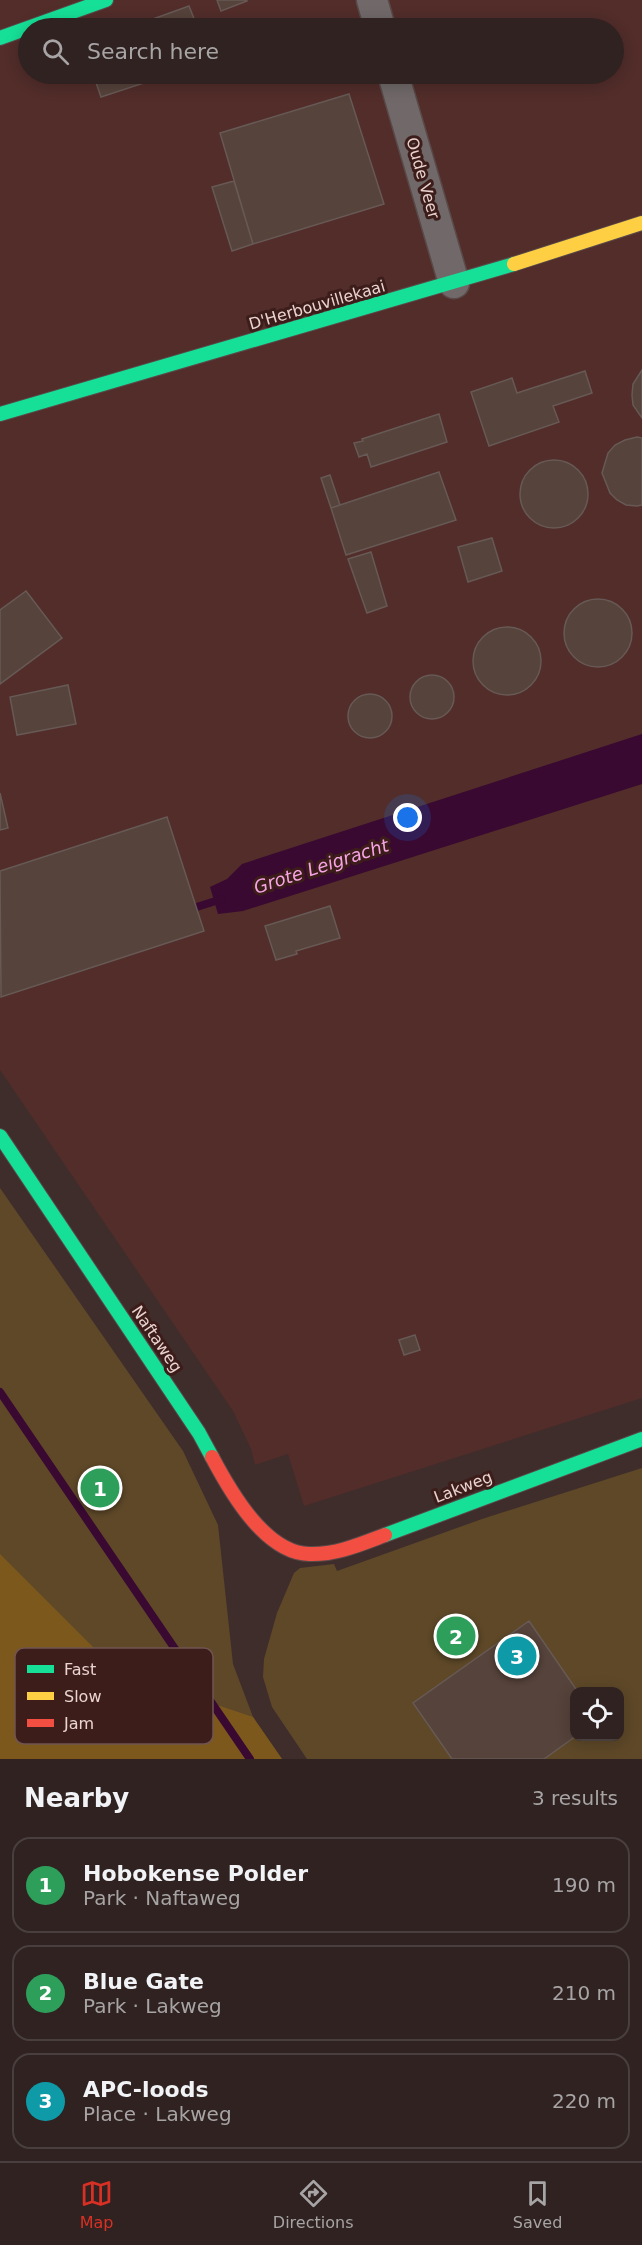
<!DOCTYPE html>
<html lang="en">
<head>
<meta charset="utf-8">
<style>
	body { margin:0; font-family:"DejaVu Sans",sans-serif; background:#3b2f2e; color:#f1f3f6 }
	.controls { position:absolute; right:18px; bottom:18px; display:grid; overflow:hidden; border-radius:12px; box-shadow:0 3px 15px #0003 }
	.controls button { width:54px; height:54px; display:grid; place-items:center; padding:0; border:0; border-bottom:2px solid #4a3f3f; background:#2f2221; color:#f1f3f6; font:30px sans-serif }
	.you { position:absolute; left:408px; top:818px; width:21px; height:21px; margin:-15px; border:4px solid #fff; border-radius:50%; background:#1a73e8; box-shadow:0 0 0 9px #1a73e833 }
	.badge { display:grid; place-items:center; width:39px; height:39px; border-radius:50%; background:#d93025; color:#fff; font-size:20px; font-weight:700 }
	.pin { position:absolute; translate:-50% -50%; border:3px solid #fff; box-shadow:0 2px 6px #0006 }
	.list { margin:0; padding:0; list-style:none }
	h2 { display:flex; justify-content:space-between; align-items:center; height:78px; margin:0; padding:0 24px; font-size:26px }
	h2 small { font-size:20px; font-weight:400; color:#a7a4a5 }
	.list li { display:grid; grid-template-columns:39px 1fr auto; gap:18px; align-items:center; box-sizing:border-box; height:96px; margin:0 12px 12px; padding:0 12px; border:2px solid #4a3f3f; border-radius:18px }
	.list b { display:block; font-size:22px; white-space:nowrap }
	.list p { margin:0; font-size:20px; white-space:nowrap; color:#a7a4a5 }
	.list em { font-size:20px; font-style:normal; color:#a7a4a5 }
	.icon { flex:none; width:33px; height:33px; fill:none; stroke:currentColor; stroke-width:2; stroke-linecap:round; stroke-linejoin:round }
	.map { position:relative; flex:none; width:642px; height:1759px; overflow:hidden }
	.search { position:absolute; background:#2f2221; box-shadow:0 3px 15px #0003; left:18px; right:18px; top:18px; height:66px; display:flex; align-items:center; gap:15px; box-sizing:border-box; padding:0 21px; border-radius:33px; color:#a7a4a5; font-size:22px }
	.sheet { height:402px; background:#2f2221 }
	nav { display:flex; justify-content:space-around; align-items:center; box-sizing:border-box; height:84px; border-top:2px solid #4a3f3f; background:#2f2221; font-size:16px; color:#a7a4a5 }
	nav a { display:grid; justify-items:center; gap:3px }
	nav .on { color:#d93025 }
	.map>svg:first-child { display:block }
	.built { fill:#522d2a; fill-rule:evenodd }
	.green { fill:#5e4828; fill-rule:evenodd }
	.forest { fill:#7c581d }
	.water { fill:#390931 }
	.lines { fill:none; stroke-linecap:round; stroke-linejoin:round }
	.stream { stroke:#390931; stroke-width:8 }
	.building { fill:#56433b; stroke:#675955; stroke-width:1.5 }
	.street-casing { stroke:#594948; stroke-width:33 }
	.fast-casing { stroke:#594948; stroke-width:16 }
	.slow-casing { stroke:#594948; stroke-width:16 }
	.jam-casing { stroke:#594948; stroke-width:16 }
	.street { stroke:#716969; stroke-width:30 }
	.fast { stroke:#16e098; stroke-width:14 }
	.slow { stroke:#ffcf43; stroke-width:14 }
	.jam { stroke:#f24e42; stroke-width:14 }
	.labels { text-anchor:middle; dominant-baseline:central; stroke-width:6; stroke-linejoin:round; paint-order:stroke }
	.street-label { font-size:16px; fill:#ead4d1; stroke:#3c1d1a }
	.water-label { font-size:18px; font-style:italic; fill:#f6a4e5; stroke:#3c1d1a }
	.key { fill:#3c1d1a; stroke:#705451; stroke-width:1.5 }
	.key-label { font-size:16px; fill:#ead4d1 }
</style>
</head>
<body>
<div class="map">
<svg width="642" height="1759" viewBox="0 0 642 1759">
	<rect width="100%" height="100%" fill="#3f2d2c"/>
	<path class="built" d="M0 0H642V1398L304 1506 288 1454 255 1465 251 1449 233 1411 0 1070ZM28 28H614V74H28Z"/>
	<path class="green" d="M0 1188 183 1451 218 1525 233 1664 253 1717 282 1759H0Z
		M642 1468V1759H307L272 1707 263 1677 264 1659 277 1613 294 1573 300 1568 334 1564 337 1571 482 1519ZM574 1692H620V1736H574Z"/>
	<path class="forest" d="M0 1554 118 1672 253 1717 282 1759H0Z"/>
	<path class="water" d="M642 734V784L243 911 218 914 210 887 227 879 242 864Z"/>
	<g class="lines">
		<path class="stream" d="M187 910 222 899
			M0 1392 250 1759"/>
	</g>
	<path class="building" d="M217 0H246L247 1 221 11Z
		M189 6 197 26 190 28H144L142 23Z
		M93 74H158L159 78 101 97Z
		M349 94 384 204 253 244 220 133Z
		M234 181 253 244 232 251 212 187Z
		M642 370V418L633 405 632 395 633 384Z
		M585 371 592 393 553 406 559 422 489 446 471 392 512 378 517 393Z
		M439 414 447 442 371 467 367 454 359 457 354 443 363 441 362 439Z
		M637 437 642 438V505L637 506 626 505 617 500 610 493 602 473 608 453 615 445 625 440Z
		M520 494a34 34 0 1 1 68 0a34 34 0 1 1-68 0Z
		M439 472 456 520 346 555 331 508Z
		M330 475 340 505 331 508 321 478Z
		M492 538 502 571 468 582 458 547Z
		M371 552 387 606 367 613 348 559Z
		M26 591 62 638 0 684V610Z
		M564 633a34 34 0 1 1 68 0a34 34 0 1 1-68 0Z
		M473 661a34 34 0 1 1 68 0a34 34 0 1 1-68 0Z
		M410 697a22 22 0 1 1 44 0a22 22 0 1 1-44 0Z
		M68 685 76 724 17 735 10 697Z
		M348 716a22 22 0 1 1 44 0a22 22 0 1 1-44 0Z
		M0 793 8 828 0 830Z
		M167 817 204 931 1 997 0 871Z
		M330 906 340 938 296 951 297 954 276 960 265 926Z
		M415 1335 420 1350 404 1355 399 1340Z
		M529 1621 578 1692H574V1736H576L544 1759H452L413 1703Z"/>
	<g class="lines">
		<g class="street-casing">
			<path id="street" d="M372 0 380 28
				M393 74 454 283"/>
		</g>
		<g class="fast-casing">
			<path id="fast" d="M0 38 106 0
				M0 414 514 264
				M0 1136 199 1433 212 1457
				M385 1535 642 1439"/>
		</g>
		<g class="slow-casing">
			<path id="slow" d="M514 264 642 223"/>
		</g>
		<g class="jam-casing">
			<path id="jam" d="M212 1457C230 1491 265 1553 309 1554 336 1555 361 1544 385 1535"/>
		</g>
		<use href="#street" class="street"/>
		<use href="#fast" class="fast"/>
		<use href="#slow" class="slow"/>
		<use href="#jam" class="jam"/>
	</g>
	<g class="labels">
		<g class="street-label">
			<text transform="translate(423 178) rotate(74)">Oude Veer</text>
			<text transform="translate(317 305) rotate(-16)">D'Herbouvillekaai</text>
			<text transform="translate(157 1339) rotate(56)">Naftaweg</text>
			<text transform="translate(463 1487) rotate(-21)">Lakweg</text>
		</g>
		<g class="water-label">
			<text transform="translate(321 866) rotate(-18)">Grote Leigracht</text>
		</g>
	</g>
	<rect x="15" y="1648" width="198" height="96" rx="9" class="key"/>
	<rect x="27" y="1665" width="27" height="8" fill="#16e098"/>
	<rect x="27" y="1692" width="27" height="8" fill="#ffcf43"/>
	<rect x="27" y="1719" width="27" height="8" fill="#f24e42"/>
	<g class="key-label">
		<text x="64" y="1675">Fast</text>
		<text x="64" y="1702">Slow</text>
		<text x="64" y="1729">Jam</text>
	</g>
</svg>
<div class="controls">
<button><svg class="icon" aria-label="locate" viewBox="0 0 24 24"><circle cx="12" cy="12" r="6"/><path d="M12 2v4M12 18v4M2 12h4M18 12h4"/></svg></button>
</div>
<div class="you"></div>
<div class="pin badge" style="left:100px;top:1488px;background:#2e9e5b">1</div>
<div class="pin badge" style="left:456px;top:1636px;background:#2e9e5b">2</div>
<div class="pin badge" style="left:517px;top:1656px;background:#0f9aa8">3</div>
<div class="search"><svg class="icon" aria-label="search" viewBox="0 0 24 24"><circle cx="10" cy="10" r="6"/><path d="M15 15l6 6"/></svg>Search here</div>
</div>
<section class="sheet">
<h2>Nearby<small>3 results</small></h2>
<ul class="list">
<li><span class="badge" style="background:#2e9e5b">1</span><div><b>Hobokense Polder</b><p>Park · Naftaweg</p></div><em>190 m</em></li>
<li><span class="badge" style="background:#2e9e5b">2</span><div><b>Blue Gate</b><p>Park · Lakweg</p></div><em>210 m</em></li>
<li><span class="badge" style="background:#0f9aa8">3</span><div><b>APC-loods</b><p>Place · Lakweg</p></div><em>220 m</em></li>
</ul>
</section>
<nav>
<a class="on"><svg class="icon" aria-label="map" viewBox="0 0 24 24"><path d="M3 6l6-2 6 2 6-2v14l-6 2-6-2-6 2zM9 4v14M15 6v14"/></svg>Map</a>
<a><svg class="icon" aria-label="directions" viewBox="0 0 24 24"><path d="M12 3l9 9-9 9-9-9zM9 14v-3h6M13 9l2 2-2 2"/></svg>Directions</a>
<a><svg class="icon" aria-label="saved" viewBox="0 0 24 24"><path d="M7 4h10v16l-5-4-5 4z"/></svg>Saved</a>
</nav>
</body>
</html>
